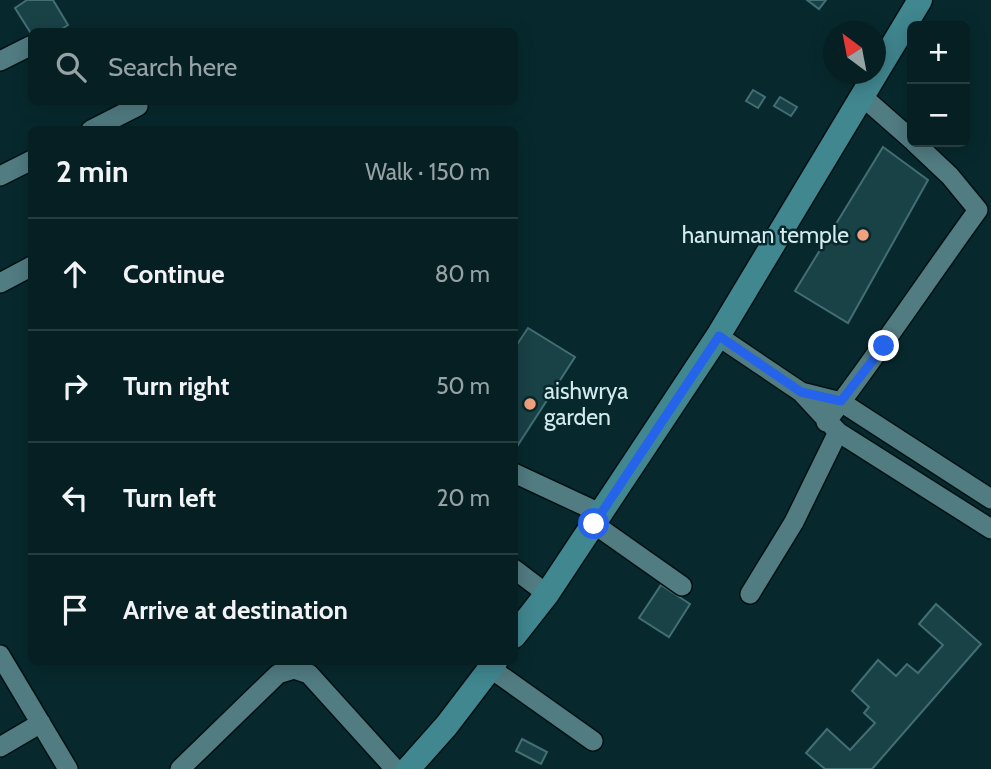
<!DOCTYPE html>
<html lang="en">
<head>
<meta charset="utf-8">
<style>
	body { margin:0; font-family:Cabin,sans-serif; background:#0e272a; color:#f1f3f6 }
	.controls { position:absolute; right:21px; top:21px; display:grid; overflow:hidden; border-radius:10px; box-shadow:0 4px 18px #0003 }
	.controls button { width:63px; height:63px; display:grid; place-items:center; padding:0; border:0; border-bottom:2px solid #263d40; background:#051f22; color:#f1f3f6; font:35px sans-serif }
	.compass { position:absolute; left:823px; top:21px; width:63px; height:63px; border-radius:50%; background:#051f22; box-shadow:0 4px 18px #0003; rotate:328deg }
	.stop { position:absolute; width:21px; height:21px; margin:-16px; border:5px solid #2563eb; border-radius:50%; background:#fff }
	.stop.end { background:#2563eb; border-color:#fff; box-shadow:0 2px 7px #0008 }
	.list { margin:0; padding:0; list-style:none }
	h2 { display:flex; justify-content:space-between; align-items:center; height:91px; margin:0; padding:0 28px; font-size:30px }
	h2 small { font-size:23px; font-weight:400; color:#97a2a5 }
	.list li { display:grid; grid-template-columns:46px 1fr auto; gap:21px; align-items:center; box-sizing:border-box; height:112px; padding:0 28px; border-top:2px solid #263d40 }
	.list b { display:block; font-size:26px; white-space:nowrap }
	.list em { font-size:23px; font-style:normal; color:#97a2a5 }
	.icon { flex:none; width:38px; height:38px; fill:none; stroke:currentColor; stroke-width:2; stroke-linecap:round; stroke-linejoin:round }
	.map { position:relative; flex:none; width:991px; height:769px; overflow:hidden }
	.search { position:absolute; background:#051f22; box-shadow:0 4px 18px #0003; left:28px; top:28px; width:490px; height:77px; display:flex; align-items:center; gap:18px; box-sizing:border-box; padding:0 24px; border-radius:10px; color:#97a2a5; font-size:26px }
	.panel { position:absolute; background:#051f22; box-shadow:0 4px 18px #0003; left:28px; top:126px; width:490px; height:539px; border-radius:10px }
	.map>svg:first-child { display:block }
	.building { fill:#194247; stroke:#436e73; stroke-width:2 }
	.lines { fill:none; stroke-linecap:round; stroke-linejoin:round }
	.minor-casing { stroke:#001113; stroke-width:22 }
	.major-casing { stroke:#001113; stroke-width:27 }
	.minor { stroke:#517c82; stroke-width:19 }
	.major { stroke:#418790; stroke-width:24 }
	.route { stroke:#2563eb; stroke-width:9 }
	.poi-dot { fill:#f1a17d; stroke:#07292d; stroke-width:2.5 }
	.labels { text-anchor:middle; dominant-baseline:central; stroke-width:5; stroke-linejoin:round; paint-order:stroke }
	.poi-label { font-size:23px; fill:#d4eaed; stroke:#07292d; text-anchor:end }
</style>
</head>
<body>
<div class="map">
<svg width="991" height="769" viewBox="0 0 991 769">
	<rect width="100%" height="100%" fill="#07292d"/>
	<path class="building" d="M27 0H53L68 25 57 32H32V35L15 8Z
		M807 0H826L819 9Z
		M753 90 765 97 758 108 746 101Z
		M780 97 797 107 791 116 774 106Z
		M883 147 928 180 848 323 795 291Z
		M528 328 575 357 514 451V349Z
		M661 585 690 604 669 637 639 618Z
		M936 604 981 644 872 769H825L806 753 827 729 850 750 875 723 864 713 869 707 852 691 878 660 896 676 907 664 918 673 943 645 919 624Z
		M522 739 547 752 541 764 516 751Z"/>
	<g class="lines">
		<g class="minor-casing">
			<path id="minor" d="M0 61 30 46
				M863 97 912 140
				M91 130 138 106
				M0 176 32 160
				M0 283 32 266
				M718 336 801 392 838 432 991 529
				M801 392 841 402 991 499
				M826 422C879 353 927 280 978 210L950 176 914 142
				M514 473 600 513
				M594 524 682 586
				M514 569 547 594
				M750 594 794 522 838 432
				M0 655 68 769
				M490 668 593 741
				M0 747 41 723
				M180 769 278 674 294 669 309 674 395 769"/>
		</g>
		<g class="major-casing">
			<path id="major" d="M514 636 547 594 718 336 920 0
				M408 769 447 725 495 662"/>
		</g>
		<use href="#minor" class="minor"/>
		<use href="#major" class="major"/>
	</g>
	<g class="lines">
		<path class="route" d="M594 524 719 336 801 392 841 401 884 346"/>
	</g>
	<g class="poi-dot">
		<circle cx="863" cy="235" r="7"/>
		<circle cx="530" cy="404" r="7"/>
	</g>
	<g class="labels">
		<g class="poi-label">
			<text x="849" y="235">hanuman temple</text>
			<text x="544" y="391" text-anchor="start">aishwrya<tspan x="544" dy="26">garden</tspan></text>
		</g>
	</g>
</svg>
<div class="controls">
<button>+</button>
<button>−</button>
</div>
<svg class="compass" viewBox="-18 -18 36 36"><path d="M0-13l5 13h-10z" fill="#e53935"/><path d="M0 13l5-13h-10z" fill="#97a2a5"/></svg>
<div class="stop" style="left:594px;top:524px"></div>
<div class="stop end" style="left:884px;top:346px"></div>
<div class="search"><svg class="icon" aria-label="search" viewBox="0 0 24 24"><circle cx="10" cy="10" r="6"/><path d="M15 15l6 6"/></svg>Search here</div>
<section class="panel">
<h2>2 min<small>Walk · 150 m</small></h2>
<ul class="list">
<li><svg class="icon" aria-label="ahead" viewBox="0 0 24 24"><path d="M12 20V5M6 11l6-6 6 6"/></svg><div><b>Continue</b></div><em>80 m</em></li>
<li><svg class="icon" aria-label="right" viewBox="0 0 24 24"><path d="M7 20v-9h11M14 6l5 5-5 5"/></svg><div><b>Turn right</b></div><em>50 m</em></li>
<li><svg class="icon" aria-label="left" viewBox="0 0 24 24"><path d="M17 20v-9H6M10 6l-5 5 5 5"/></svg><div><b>Turn left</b></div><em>20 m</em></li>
<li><svg class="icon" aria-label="arrive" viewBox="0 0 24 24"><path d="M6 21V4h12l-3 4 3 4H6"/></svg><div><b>Arrive at destination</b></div></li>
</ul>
</section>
</div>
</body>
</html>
